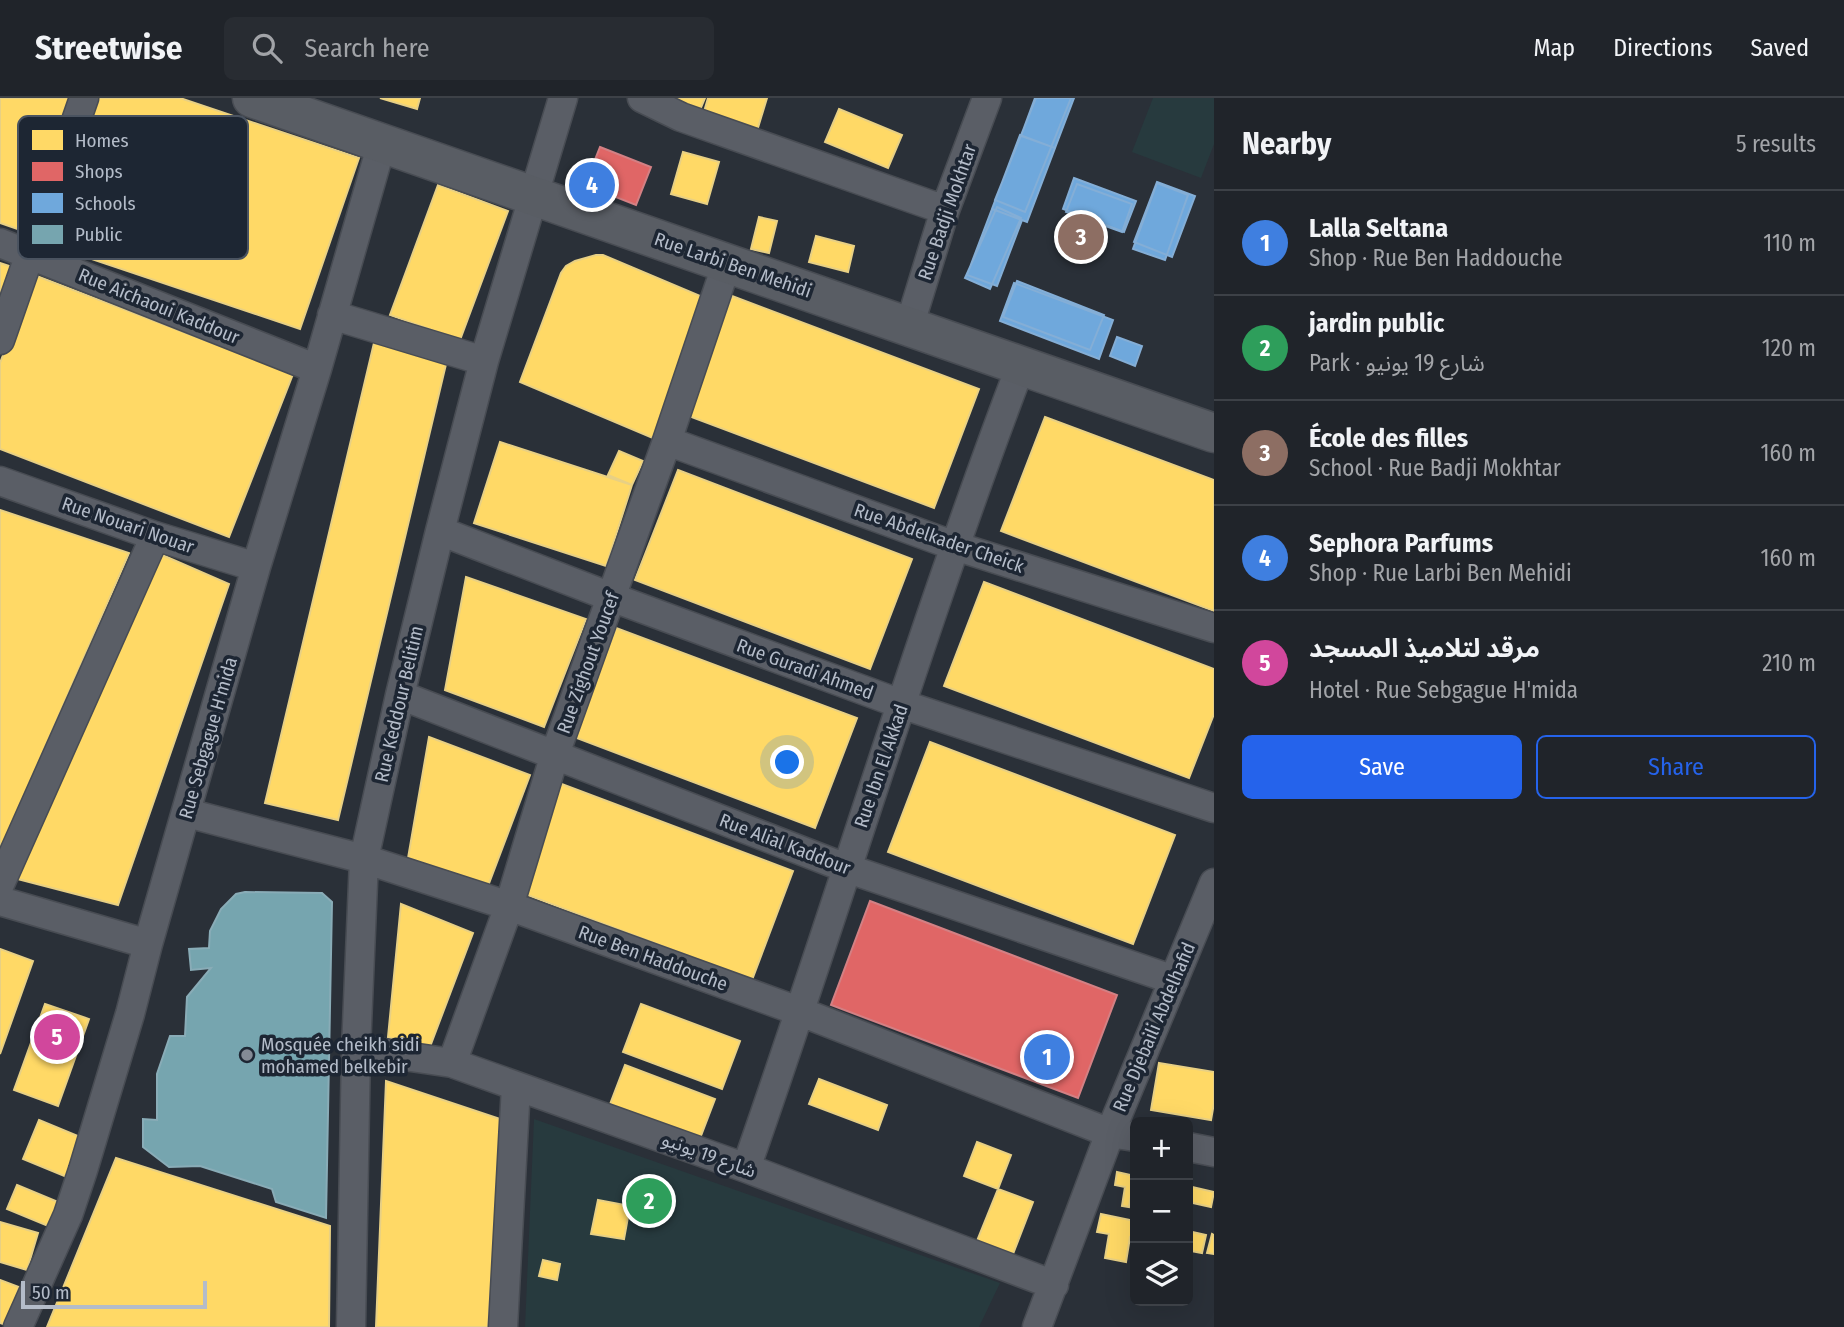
<!DOCTYPE html>
<html lang="en">
<head>
<meta charset="utf-8">
<style>
	body { margin:0; font-family:"Fira Sans Condensed","Noto Sans Arabic",sans-serif; background:#282c32; color:#f1f3f6 }
	.controls { position:absolute; right:21px; bottom:21px; display:grid; overflow:hidden; border-radius:10px; box-shadow:0 7px 28px #0002 }
	.controls button { width:63px; height:63px; display:grid; place-items:center; padding:0; border:0; border-bottom:2px solid #3d4147; background:#20242a; color:#f1f3f6; font:35px sans-serif }
	.scale { position:absolute; left:21px; bottom:18px; width:186px; box-sizing:border-box; padding-left:7px; border:4px solid #b4bcc9; border-top:0; font-size:19px; line-height:24px; white-space:nowrap; color:#b4bcc9; -webkit-text-stroke:5px #1d2633; paint-order:stroke }
	.you { position:absolute; left:788px; top:665px; width:24px; height:24px; margin:-18px; border:5px solid #fff; border-radius:50%; background:#1a73e8; box-shadow:0 0 0 10px #1a73e833 }
	.badge { display:grid; place-items:center; width:46px; height:46px; border-radius:50%; background:#2563eb; color:#fff; font-size:23px; font-weight:700 }
	.pin { position:absolute; translate:-50% -50%; border:4px solid #fff; box-shadow:0 2px 7px #0006 }
	.list { margin:0; padding:0; list-style:none }
	h2 { display:flex; justify-content:space-between; align-items:center; height:91px; margin:0; padding:0 28px; font-size:30px }
	h2 small { font-size:23px; font-weight:400; color:#a2a4a8 }
	.list li { display:grid; grid-template-columns:46px 1fr auto; gap:21px; align-items:center; box-sizing:border-box; height:105px; padding:0 28px; border-top:2px solid #3d4147 }
	.list b { display:block; font-size:26px; white-space:nowrap }
	.list p { margin:0; font-size:23px; white-space:nowrap; color:#a2a4a8 }
	.list em { font-size:23px; font-style:normal; color:#a2a4a8 }
	.actions { display:flex; gap:14px; padding:21px 28px }
	.actions a { flex:1; padding:16px 0; border:2px solid #2563eb; border-radius:10px; text-align:center; font-size:24px; color:#2563eb }
	.actions .main { background:#2563eb; color:#fff }
	.icon { flex:none; width:38px; height:38px; fill:none; stroke:currentColor; stroke-width:2; stroke-linecap:round; stroke-linejoin:round }
	.map { position:relative; flex:none; width:1214px; height:1229px; overflow:hidden }
	header { display:flex; align-items:center; gap:42px; box-sizing:border-box; height:98px; padding:0 35px; background:#20242a; border-bottom:2px solid #3d4147 }
	header strong { font-size:33px }
	nav { display:flex; gap:38px; margin-inline-start:auto; font-size:24px }
	.search { width:490px; height:63px; background:#282c32; display:flex; align-items:center; gap:18px; box-sizing:border-box; padding:0 24px; border-radius:10px; color:#a2a4a8; font-size:26px }
	main { display:flex }
	aside { flex:1; background:#20242a }
	.map>svg:first-child { display:block }
	.green { fill:#273a3e }
	.homes { fill:#ffd966; stroke:#e8d084; stroke-width:2 }
	.shops { fill:#e06666; stroke:#d38084; stroke-width:2 }
	.schools { fill:#6fa8dc; stroke:#84aed6; stroke-width:2 }
	.public { fill:#76a5af; stroke:#89acb7; stroke-width:2 }
	.lines { fill:none; stroke-linecap:round; stroke-linejoin:round }
	.street-casing { stroke:#484c53; stroke-width:31 }
	.secondary-casing { stroke:#484c53; stroke-width:41 }
	.street { stroke:#5a5e66; stroke-width:28 }
	.secondary { stroke:#595d64; stroke-width:38 }
	.poi-dot { fill:#848b96; stroke:#1d2633; stroke-width:2.5 }
	.labels { text-anchor:middle; dominant-baseline:central; stroke-width:7; stroke-linejoin:round; paint-order:stroke }
	.street-label { font-size:19px; fill:#b4bcc9; stroke:#1d2633 }
	.poi-label { font-size:19px; fill:#b4bcc9; stroke:#1d2633; text-anchor:start }
	.key { fill:#1d2633; stroke:#4a5360; stroke-width:2 }
	.key-label { font-size:19px; fill:#b4bcc9 }
</style>
</head>
<body>
<header>
<strong>Streetwise</strong>
<div class="search"><svg class="icon" aria-label="search" viewBox="0 0 24 24"><circle cx="10" cy="10" r="6"/><path d="M15 15l6 6"/></svg>Search here</div>
<nav><a>Map</a><a>Directions</a><a>Saved</a></nav>
</header>
<main>
<div class="map">
<svg width="1214" height="1229" viewBox="0 0 1214 1229">
	<rect width="100%" height="100%" fill="#2a3038"/>
	<path class="green" d="M1153 0H1214V46L1201 80 1132 54Z
		M534 1021 1000 1185 979 1229H525Z"/>
	<path class="homes" d="M0 0H76L29 135 0 125Z
		M93 0H180L359 60 300 231 44 145Z
		M380 0H420L417 11Z
		M671 0H705L700 12Z
		M708 0H767L757 33 703 17Z
		M839 11 902 37 888 70 825 44Z
		M683 54 719 64 707 106 671 96Z
		M438 87 508 113 460 242 390 217Z
		M759 119 777 123 769 155 751 151Z
		M816 138 854 148 848 174 809 164Z
		M596 157H603L705 200 655 341 520 284 561 175 566 168 575 163Z
		M0 165 18 171 0 226Z
		M34 177 293 276 229 439 0 351V265Z
		M732 198 979 291 934 410 686 317Z
		M374 245 447 262 338 722 265 705Z
		M1045 319 1214 382V513L1001 433Z
		M500 344 632 387 606 468 474 425Z
		M619 353 643 363 632 387 608 377Z
		M678 372 912 461 870 571 635 482Z
		M0 412 129 455 0 753Z
		M153 453 229 486 118 807 10 779Z
		M466 479 586 521 544 629 445 592Z
		M984 484 1214 571V616L1189 680 944 588Z
		M616 530 857 620 815 730 574 639Z
		M429 639 530 677 488 788 408 760Z
		M930 644 1175 737 1133 846 888 754Z
		M559 685 793 773 752 882 517 793Z
		M401 806 473 835 428 954 388 939Z
		M0 851 33 863 0 956Z
		M45 906 89 921 58 1008 14 992Z
		M641 906 740 943 722 991 623 954Z
		M1159 965 1214 974V1005L1211 1022 1151 1012Z
		M625 967 715 1001 699 1043 609 1009Z
		M819 981 887 1007 878 1032 809 1006Z
		M386 983 503 1022 488 1229H376Z
		M39 1022 90 1043 74 1082 23 1061Z
		M977 1044 1011 1057 998 1091 964 1078Z
		M116 1060 330 1128 329 1229H47Z
		M1117 1074 1135 1078V1093H1132L1129 1109 1122 1108 1125 1089 1115 1087Z
		M17 1087 63 1106 53 1130 7 1111Z
		M1188 1088 1214 1094 1211 1109 1188 1104Z
		M998 1091 1033 1104 1013 1156 977 1143Z
		M598 1102 630 1108 624 1141 591 1136Z
		M1101 1116 1135 1123V1140L1130 1139 1126 1164 1105 1160 1109 1136 1097 1134Z
		M0 1124 38 1135 27 1172 0 1164Z
		M1188 1133 1206 1137 1202 1155 1191 1153 1188 1169Z
		M1212 1136 1214 1137V1156L1207 1155Z
		M543 1162 560 1166 557 1182 539 1178Z
		M0 1182 19 1189 6 1227 0 1225Z"/>
	<path class="shops" d="M600 49 651 69 636 107 585 87Z
		M870 803 1117 897 1078 1000 831 907Z"/>
	<path class="schools" d="M1035 0H1074L1055 50 1021 38Z
		M1036 0H1071L1025 114 995 102Z
		M1020 37 1055 50 1027 124 992 111Z
		M1074 80 1136 103 1124 134 1063 111Z
		M1157 84 1195 98 1172 159 1134 144Z
		M1157 85 1188 97 1165 162 1133 151Z
		M1077 86 1132 106 1122 134 1066 114Z
		M997 109 1021 120 990 191 965 180Z
		M992 111 1022 122 997 188 967 177Z
		M1017 183 1104 217 1090 252 1003 219Z
		M1014 185 1113 222 1099 261 1000 223Z
		M1117 239 1142 248 1135 268 1110 258Z"/>
	<path class="public" d="M245 794 322 795 332 804 326 1120 276 1104 272 1091 200 1068 169 1069 143 1049V1021L157 1022V976L170 938H185L187 899 211 870 191 872 189 851 209 850 210 833 221 811 236 796Z"/>
	<g class="lines">
		<g class="street-casing">
			<path id="street" d="M642 0 681 19 945 112
				M0 145 317 271
				M332 217 484 263
				M909 229 945 112 987 0
				M0 242 84 0
				M667 343 955 448 1214 530
				M0 383 155 438 256 469
				M440 433 611 499 901 606 1214 710
				M400 597 846 770 1174 882
				M187 715 364 761 509 808 801 914 1110 1035 1135 1039
				M0 786 155 438
				M0 803 148 846
				M356 951 452 965 746 1070 1054 1187
				M452 965 509 808 555 656 667 343 727 165
				M1188 1049 1214 1054
				M746 1070C840 803 920 532 1021 267
				M18 1229 68 1117 83 1072 130 916 148 846 256 469 317 271 382 45
				M351 1229 356 951 364 761 400 597 440 433 484 263 563 0
				M503 1229 516 988
				M1037 1229 1110 1035 1214 785"/>
		</g>
		<g class="secondary-casing">
			<path id="secondary" d="M252 0 1214 335"/>
		</g>
		<use href="#street" class="street"/>
		<use href="#secondary" class="secondary"/>
	</g>
	<circle class="poi-dot" cx="247" cy="957" r="7"/>
	<g class="labels">
		<g class="street-label">
			<text transform="translate(947 114) rotate(-71)">Rue Badji Mokhtar</text>
			<text transform="translate(733 167) rotate(19)">Rue Larbi Ben Mehidi</text>
			<text transform="translate(159 208) rotate(22)">Rue Aichaoui Kaddour</text>
			<text transform="translate(128 427) rotate(19)">Rue Nouari Nouar</text>
			<text transform="translate(939 440) rotate(19)">Rue Abdelkader Cheick</text>
			<text transform="translate(588 565) rotate(-70)">Rue Zighout Youcef</text>
			<text transform="translate(805 571) rotate(20)">Rue Guradi Ahmed</text>
			<text transform="translate(399 606) rotate(-77)">Rue Keddour Belitim</text>
			<text transform="translate(208 640) rotate(-74)">Rue Sebgague H'mida</text>
			<text transform="translate(881 668) rotate(-71)">Rue Ibn El Akkad</text>
			<text transform="translate(785 746) rotate(21)">Rue Alial Kaddour</text>
			<text transform="translate(653 860) rotate(20)">Rue Ben Haddouche</text>
			<text transform="translate(1154 929) rotate(-67)">Rue Djebaili Abdelhafid</text>
			<text transform="translate(709 1057) rotate(20)">شارع 19 يونيو</text>
		</g>
		<g class="poi-label">
			<text x="261" y="946">Mosquée cheikh sidi<tspan x="261" dy="22">mohamed belkebir</tspan></text>
		</g>
	</g>
	<rect x="18" y="18" width="230" height="143" rx="10" class="key"/>
	<rect x="32" y="32" width="31" height="20" fill="#ffd966"/>
	<rect x="32" y="64" width="31" height="19" fill="#e06666"/>
	<rect x="32" y="95" width="31" height="20" fill="#6fa8dc"/>
	<rect x="32" y="127" width="31" height="19" fill="#76a5af"/>
	<g class="key-label">
		<text x="75" y="49">Homes</text>
		<text x="75" y="80">Shops</text>
		<text x="75" y="112">Schools</text>
		<text x="75" y="143">Public</text>
	</g>
</svg>
<div class="controls">
<button>+</button>
<button>−</button>
<button><svg class="icon" aria-label="layers" viewBox="0 0 24 24"><path d="M12 4l9 5-9 5-9-5zM3 14l9 5 9-5"/></svg></button>
</div>
<div class="scale">50 m</div>
<div class="you"></div>
<div class="pin badge" style="left:1047px;top:959px;background:#3f7fe0">1</div>
<div class="pin badge" style="left:649px;top:1103px;background:#2e9e5b">2</div>
<div class="pin badge" style="left:1081px;top:139px;background:#8d6e63">3</div>
<div class="pin badge" style="left:592px;top:87px;background:#3f7fe0">4</div>
<div class="pin badge" style="left:57px;top:939px;background:#d1479c">5</div>
</div>
<aside>
<h2>Nearby<small>5 results</small></h2>
<ul class="list">
<li><span class="badge" style="background:#3f7fe0">1</span><div><b>Lalla Seltana</b><p>Shop · Rue Ben Haddouche</p></div><em>110 m</em></li>
<li><span class="badge" style="background:#2e9e5b">2</span><div><b>jardin public</b><p>Park · شارع 19 يونيو</p></div><em>120 m</em></li>
<li><span class="badge" style="background:#8d6e63">3</span><div><b>École des filles</b><p>School · Rue Badji Mokhtar</p></div><em>160 m</em></li>
<li><span class="badge" style="background:#3f7fe0">4</span><div><b>Sephora Parfums</b><p>Shop · Rue Larbi Ben Mehidi</p></div><em>160 m</em></li>
<li><span class="badge" style="background:#d1479c">5</span><div><b>مرقد لتلاميذ المسجد</b><p>Hotel · Rue Sebgague H'mida</p></div><em>210 m</em></li>
</ul>
<div class="actions"><a class="main">Save</a><a>Share</a></div>
</aside>
</main>
</body>
</html>
